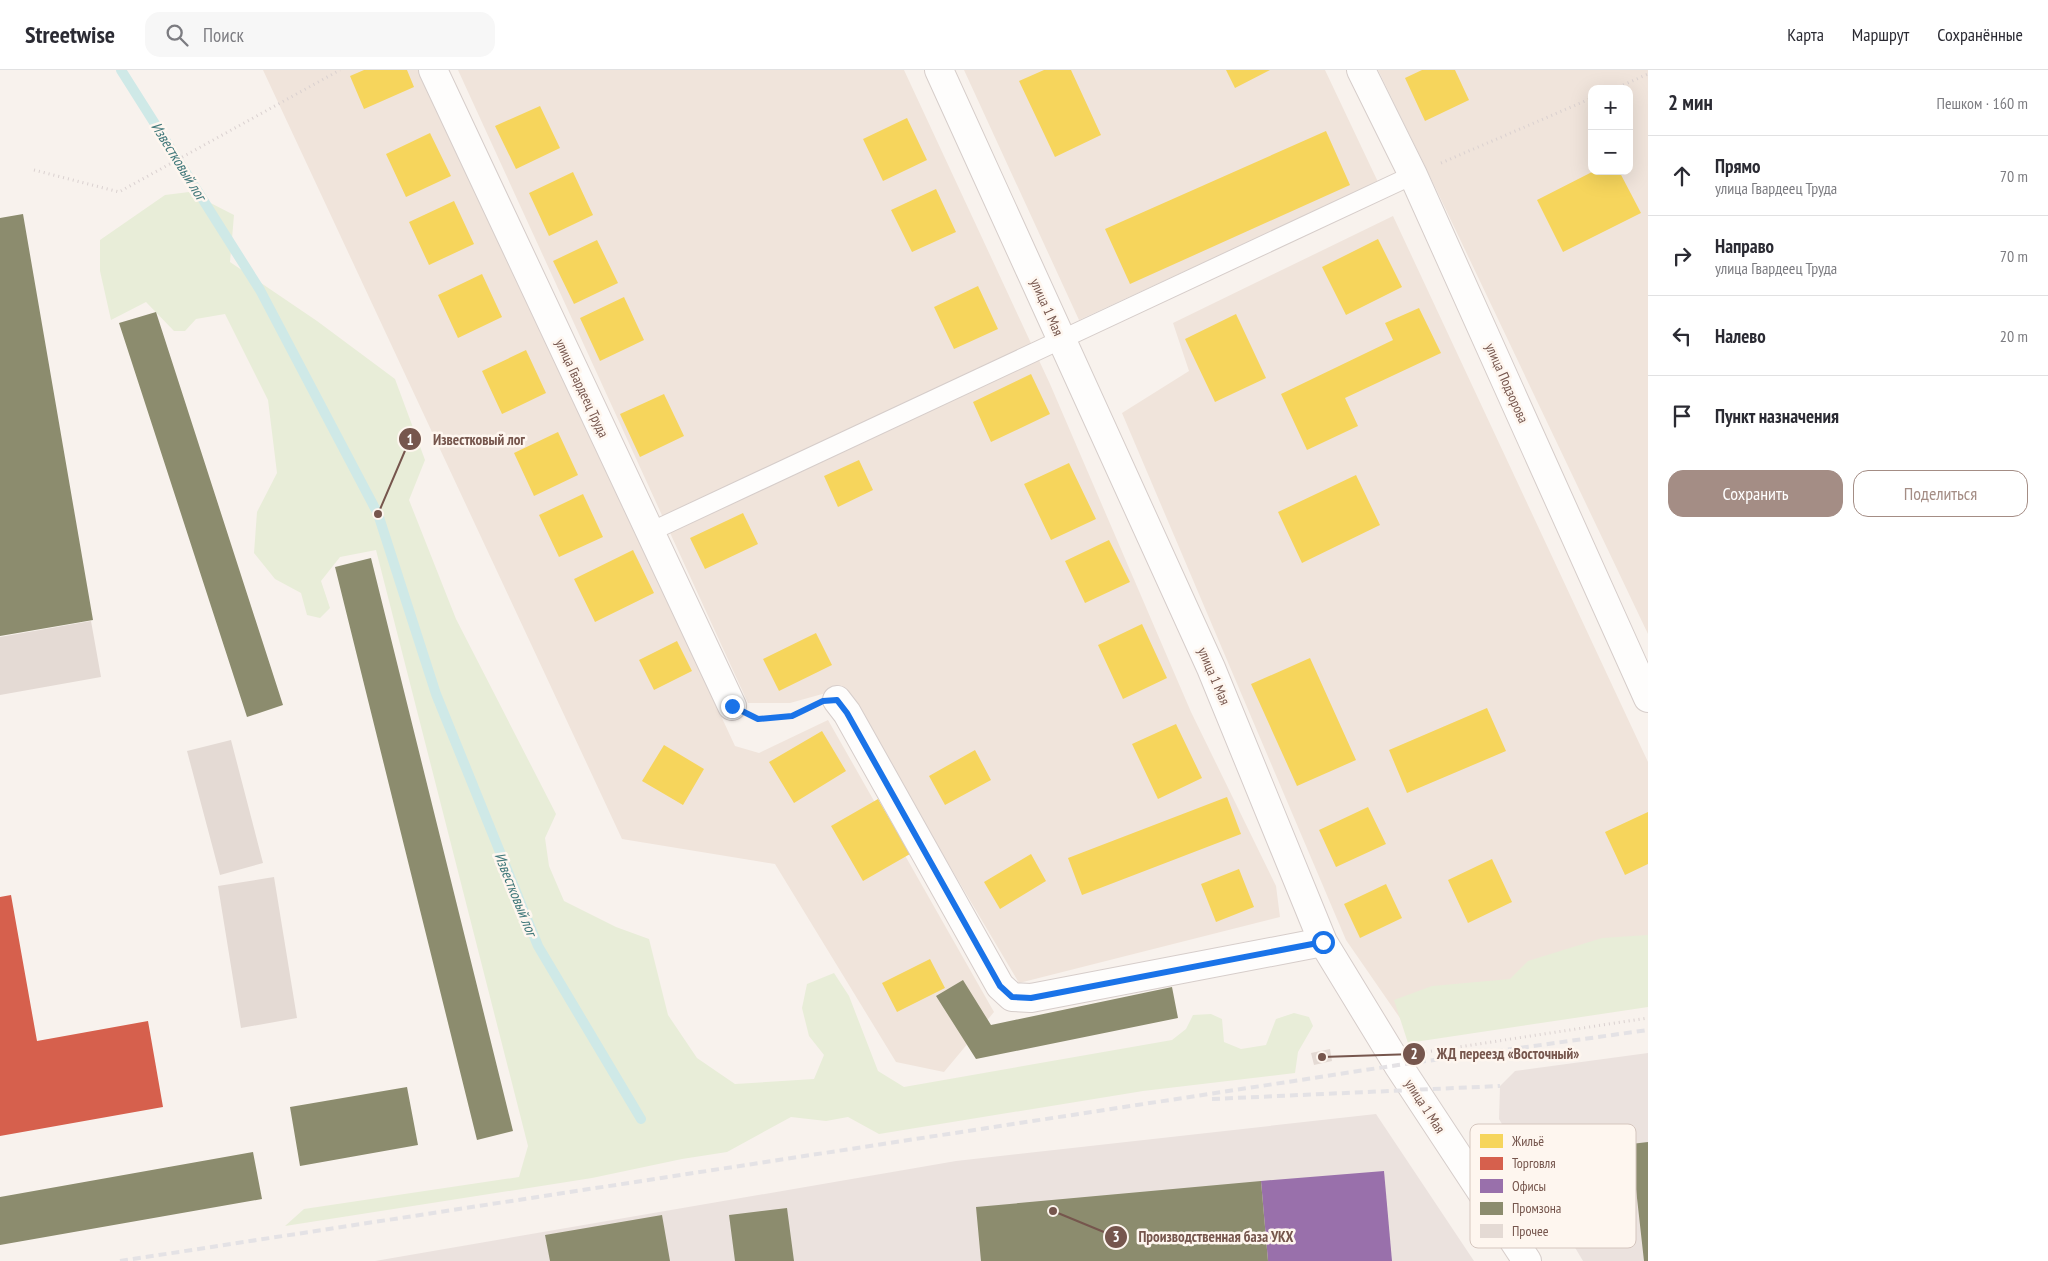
<!DOCTYPE html>
<html lang="ru">
<head>
<meta charset="utf-8">
<style>
	body { margin:0; font-family:"PT Sans Narrow",sans-serif; background:#f7f7f7; color:#2b2b33 }
	.controls { position:absolute; right:15px; top:15px; display:grid; overflow:hidden; border-radius:10px; box-shadow:0 5px 20px #0002 }
	.controls button { width:45px; height:45px; display:grid; place-items:center; padding:0; border:0; border-bottom:1px solid #e1e1e2; background:#fff; color:#2b2b33; font:25px sans-serif }
	.stop { position:absolute; width:15px; height:15px; margin:-11px; border:4px solid #1a73e8; border-radius:50%; background:#fff }
	.stop.end { background:#1a73e8; border-color:#fff; box-shadow:0 1px 5px #0008 }
	.list { margin:0; padding:0; list-style:none }
	h2 { display:flex; justify-content:space-between; align-items:center; height:65px; margin:0; padding:0 20px; font-size:21px }
	h2 small { font-size:16px; font-weight:400; color:#7c7c81 }
	.list li { display:grid; grid-template-columns:32px 1fr auto; gap:15px; align-items:center; box-sizing:border-box; height:80px; padding:0 20px; border-top:1px solid #e1e1e2 }
	.list b { display:block; font-size:19px; white-space:nowrap }
	.list p { margin:0; font-size:16px; white-space:nowrap; color:#7c7c81 }
	.list em { font-size:16px; font-style:normal; color:#7c7c81 }
	.actions { display:flex; gap:10px; padding:15px 20px }
	.actions a { flex:1; padding:11px 0; border:1px solid #a48d85; border-radius:15px; text-align:center; font-size:18px; color:#a48d85 }
	.actions .main { background:#a48d85; color:#fff }
	.icon { flex:none; width:28px; height:28px; fill:none; stroke:currentColor; stroke-width:2; stroke-linecap:round; stroke-linejoin:round }
	.map { position:relative; flex:none; width:1648px; height:1191px; overflow:hidden }
	header { display:flex; align-items:center; gap:30px; box-sizing:border-box; height:70px; padding:0 25px; background:#fff; border-bottom:1px solid #e1e1e2 }
	header strong { font-size:24px }
	nav { display:flex; gap:28px; margin-inline-start:auto; font-size:18px }
	.search { width:350px; height:45px; background:#f7f7f7; display:flex; align-items:center; gap:12px; box-sizing:border-box; padding:0 18px; border-radius:15px; color:#7c7c81; font-size:19px }
	main { display:flex }
	aside { flex:1; background:#fff }
	.map>svg:first-child { display:block }
	.residential { fill:#f0e4db; fill-rule:evenodd }
	.industrial { fill:#ebe2de }
	.green { fill:#e8edd8 }
	.homes { fill:#f6d55c }
	.shops { fill:#d6604d }
	.offices { fill:#9970ab }
	.industry { fill:#8c8c6e }
	.lines { fill:none; stroke-linecap:round; stroke-linejoin:round }
	.stream { stroke:#cfe9e7; stroke-width:10 }
	.building { fill:#e4dad4 }
	.lane-casing { stroke:#d6cdca; stroke-width:20 }
	.street-casing { stroke:#d6cdca; stroke-width:30 }
	.path { stroke:#dad1d0; stroke-width:3; stroke-dasharray:1 4; stroke-linecap:butt }
	.lane { stroke:#fefdfc; stroke-width:18 }
	.street { stroke:#fefdfc; stroke-width:28 }
	.rail { stroke:#e4e2e5; stroke-width:4; stroke-dasharray:8 5; stroke-linecap:butt }
	.route { stroke:#1a73e8; stroke-width:6 }
	.labels { text-anchor:middle; dominant-baseline:central; stroke-width:5; stroke-linejoin:round; paint-order:stroke }
	.street-label { font-size:14px; fill:#76564d; stroke:#fef6ef }
	.water-label { font-size:15px; font-style:italic; fill:#41787a; stroke:#fef6ef }
	.key { fill:#fef6ef; stroke:#d5c6be; stroke-width:1 }
	.key-label { font-size:14px; fill:#76564d }
	.leader { fill:none; stroke:#76564d; stroke-width:2 }
	.callout-dot { fill:#76564d; stroke:#fef6ef; stroke-width:2 }
	.mark-label { font-size:15px; text-anchor:middle; font-weight:bold; fill:#fff }
	.callout-label { font-size:15px; text-anchor:middle; font-weight:bold; fill:#76564d; stroke:#fef6ef; stroke-width:5; stroke-linejoin:round; paint-order:stroke }
</style>
</head>
<body>
<header>
<strong>Streetwise</strong>
<div class="search"><svg class="icon" aria-label="search" viewBox="0 0 24 24"><circle cx="10" cy="10" r="6"/><path d="M15 15l6 6"/></svg>Поиск</div>
<nav><a>Карта</a><a>Маршрут</a><a>Сохранённые</a></nav>
</header>
<main>
<div class="map">
<svg width="1648" height="1191" viewBox="0 0 1648 1191">
	<rect width="100%" height="100%" fill="#f8f2ed"/>
	<path class="residential" d="M263 0H420L735 676 759 683 828 650 994 942 944 1002 896 992 775 794 622 769Z
		M458 0H904L1050 314 1191 642 1276 816 1280 847 1019 913 844 618 790 633H748Z
		M964 0H1325L1378 112 1079 250Z
		M1378 0H1648V564L1437 121ZM1592 19H1629V101H1592Z
		M1393 146 1648 692V927L1411 964 1346 870 1122 343 1189 301 1173 253Z"/>
	<path class="industrial" d="M1648 983V1191H1583L1499 1049 1500 1016 1515 1001Z
		M1376 1044 1474 1191H375L956 1091Z"/>
	<path class="green" d="M189 122 234 145 230 192 317 251 395 309 425 390 409 430 456 549 556 744 545 768 549 796 564 831 616 857 649 869 668 945 697 988 735 1014 814 1009 824 985 809 966 802 938 807 914 834 903 849 926 878 1001 904 1017 1172 970 1186 959 1193 945 1211 944 1222 949 1224 972 1241 979 1266 975 1276 949 1294 943 1309 947 1313 956 1298 982 1295 1003 1143 1021 879 1064 848 1047 826 1051 791 1047 727 1082 682 1089 592 1108 285 1156 304 1139 519 1107 528 1076 376 480 340 487 321 511 330 538 320 548 307 545 301 523 275 509 254 483 257 442 277 403 268 330 225 244 196 249 185 261H174L146 232 111 250 100 201V170L165 125Z
		M1648 865V937L1408 973 1394 930 1432 916 1510 909 1528 891 1602 868Z"/>
	<path class="homes" d="M364 0H407L414 17 364 39 350 6Z
		M1044 0H1071L1101 65 1055 87 1019 11Z
		M1226 0H1270L1235 18Z
		M1422 0H1455L1469 30 1425 51 1405 8Z
		M540 36 560 78 516 99 495 56Z
		M907 48 927 90 883 111 863 69Z
		M1326 61 1350 115 1130 214 1105 159Z
		M430 63 451 106 406 127 386 84Z
		M1594 101H1619L1641 143 1563 182 1537 130Z
		M573 102 593 145 549 166 529 123Z
		M936 119 956 162 912 182 891 140Z
		M454 131 474 174 429 195 409 152Z
		M1378 169 1402 217 1346 245 1322 197Z
		M597 170 618 213 574 234 553 191Z
		M482 204 502 247 458 268 438 225Z
		M978 216 998 259 954 279 934 237Z
		M624 227 644 270 600 291 580 248Z
		M1419 238 1441 283 1345 328 1358 356 1307 380 1281 324 1393 270 1385 253Z
		M1236 244 1266 308 1215 332 1185 269Z
		M526 280 546 323 502 344 482 301Z
		M1031 304 1050 344 991 372 973 332Z
		M664 324 684 366 640 387 620 344Z
		M558 362 578 405 534 426 514 383Z
		M859 390 873 420 838 437 824 406Z
		M1069 393 1096 449 1051 470 1024 414Z
		M1356 405 1380 455 1302 493 1278 442Z
		M583 424 603 467 559 487 539 445Z
		M743 443 758 474 705 499 690 468Z
		M1109 470 1130 512 1085 533 1065 491Z
		M633 480 654 523 595 552 574 509Z
		M1142 554 1167 608 1123 629 1098 575Z
		M816 563 832 595 779 621 763 589Z
		M677 571 692 601 654 620 639 590Z
		M1310 588 1356 690 1297 716 1251 614Z
		M1487 638 1506 681 1407 723 1389 680Z
		M1176 654 1202 708 1158 729 1132 674Z
		M822 661 846 701 794 733 769 692Z
		M664 675 704 699 683 735 642 711Z
		M975 680 991 710 945 735 929 706Z
		M1227 727 1241 764 1082 825 1068 788Z
		M878 729 910 784 863 811 831 756Z
		M1368 737 1386 774 1336 797 1319 760Z
		M1648 742V794L1625 805 1605 762Z
		M1031 784 1046 811 1000 839 984 812Z
		M1492 789 1512 832 1468 853 1448 810Z
		M1239 799 1254 837 1216 852 1201 814Z
		M1386 814 1402 848 1360 868 1344 834Z
		M930 889 945 918 897 942 882 913Z"/>
	<path class="shops" d="M11 825 37 971 148 951 163 1037 0 1066V827Z"/>
	<path class="offices" d="M1384 1101 1392 1191H1268L1261 1111Z"/>
	<path class="industry" d="M23 144 93 550 0 566V148Z
		M156 242 283 635 247 647 119 253Z
		M371 488 513 1061 477 1070 335 497Z
		M963 910 991 955 1172 917 1178 948 976 989 936 926Z
		M407 1017 418 1075 300 1096 290 1037Z
		M1648 1072V1191H1644L1631 1074Z
		M253 1082 262 1129 0 1175V1127Z
		M1261 1111 1268 1191H981L976 1137Z
		M787 1138 794 1191H735L729 1145Z
		M662 1145 670 1191H550L545 1165Z"/>
	<g class="lines">
		<path class="stream" d="M121 0 260 220 378 444 436 624 538 876 641 1049"/>
	</g>
	<path class="building" d="M91 551 101 607 0 625V567Z
		M231 670 263 793 220 805 187 681Z
		M274 807 297 948 241 958 218 816Z
		M1330 979 1332 991 1314 995 1311 983Z"/>
	<g class="lines">
		<g class="lane-casing">
			<path id="lane" d="M650 462 1413 105"/>
		</g>
		<g class="street-casing">
			<path id="street" d="M433 0 732 636
				M939 0 1211 598 1323 872 1398 995 1527 1191
				M1361 0 1413 105 1648 628
				M837 630 847 643 1000 916 1012 927 1031 928 1323 872"/>
		</g>
		<path class="path" d="M1614 19 1648 4
			M1441 93 1592 28
			M34 100 119 122 340 0
			M759 649 792 646 809 638
			M1426 982 1648 948"/>
		<use href="#lane" class="lane"/>
		<use href="#street" class="street"/>
		<path class="rail" d="M1212 1029 1500 1016
			M120 1191 1398 995 1648 960"/>
	</g>
	<g class="lines">
		<path class="route" d="M732 636 758 649 792 646 823 631 837 630 847 643 1000 916 1012 927 1031 928 1323 872"/>
	</g>
	<g class="labels">
		<g class="street-label">
			<text transform="translate(1047 237) rotate(66)">улица 1 Мая</text>
			<text transform="translate(1507 313) rotate(66)">улица Подзорова</text>
			<text transform="translate(582 318) rotate(65)">улица Гвардеец Труда</text>
			<text transform="translate(1214 606) rotate(67)">улица 1 Мая</text>
			<text transform="translate(1425 1036) rotate(57)">улица 1 Мая</text>
		</g>
		<g class="water-label">
			<text transform="translate(179 91) rotate(58)">Известковый лог</text>
			<text transform="translate(516 824) rotate(68)">Известковый лог</text>
		</g>
	</g>
	<rect x="1470" y="1054" width="166" height="124" rx="8" class="key"/>
	<rect x="1480" y="1064" width="23" height="14" fill="#f6d55c"/>
	<rect x="1480" y="1087" width="23" height="13" fill="#d6604d"/>
	<rect x="1480" y="1109" width="23" height="14" fill="#9970ab"/>
	<rect x="1480" y="1132" width="23" height="13" fill="#8c8c6e"/>
	<rect x="1480" y="1154" width="23" height="14" fill="#e4dad4"/>
	<g class="key-label">
		<text x="1512" y="1076">Жильё</text>
		<text x="1512" y="1098">Торговля</text>
		<text x="1512" y="1121">Офисы</text>
		<text x="1512" y="1143">Промзона</text>
		<text x="1512" y="1166">Прочее</text>
	</g>
	<path class="leader" d="M378 444L410 369M1322 987L1414 984M1053 1141L1116 1167"/>
	<g class="callout-dot">
		<circle cx="378" cy="444" r="5"/>
		<circle cx="1322" cy="987" r="5"/>
		<circle cx="1053" cy="1141" r="5"/>
		<circle cx="410" cy="369" r="12"/>
		<circle cx="1414" cy="984" r="12"/>
		<circle cx="1116" cy="1167" r="12"/>
	</g>
	<g class="mark-label">
		<text x="410" y="375">1</text>
		<text x="1414" y="989">2</text>
		<text x="1116" y="1172">3</text>
	</g>
	<g class="callout-label">
		<text x="479" y="375">Известковый лог</text>
		<text x="1508" y="989">ЖД переезд «Восточный»</text>
		<text x="1216" y="1172">Производственная база УКХ</text>
	</g>
</svg>
<div class="controls">
<button>+</button>
<button>−</button>
</div>
<div class="stop" style="left:1323px;top:872px"></div>
<div class="stop end" style="left:732px;top:636px"></div>
</div>
<aside>
<h2>2 мин<small>Пешком · 160 m</small></h2>
<ul class="list">
<li><svg class="icon" aria-label="ahead" viewBox="0 0 24 24"><path d="M12 20V5M6 11l6-6 6 6"/></svg><div><b>Прямо</b><p>улица Гвардеец Труда</p></div><em>70 m</em></li>
<li><svg class="icon" aria-label="right" viewBox="0 0 24 24"><path d="M7 20v-9h11M14 6l5 5-5 5"/></svg><div><b>Направо</b><p>улица Гвардеец Труда</p></div><em>70 m</em></li>
<li><svg class="icon" aria-label="left" viewBox="0 0 24 24"><path d="M17 20v-9H6M10 6l-5 5 5 5"/></svg><div><b>Налево</b></div><em>20 m</em></li>
<li><svg class="icon" aria-label="arrive" viewBox="0 0 24 24"><path d="M6 21V4h12l-3 4 3 4H6"/></svg><div><b>Пункт назначения</b></div></li>
</ul>
<div class="actions"><a class="main">Сохранить</a><a>Поделиться</a></div>
</aside>
</main>
</body>
</html>
